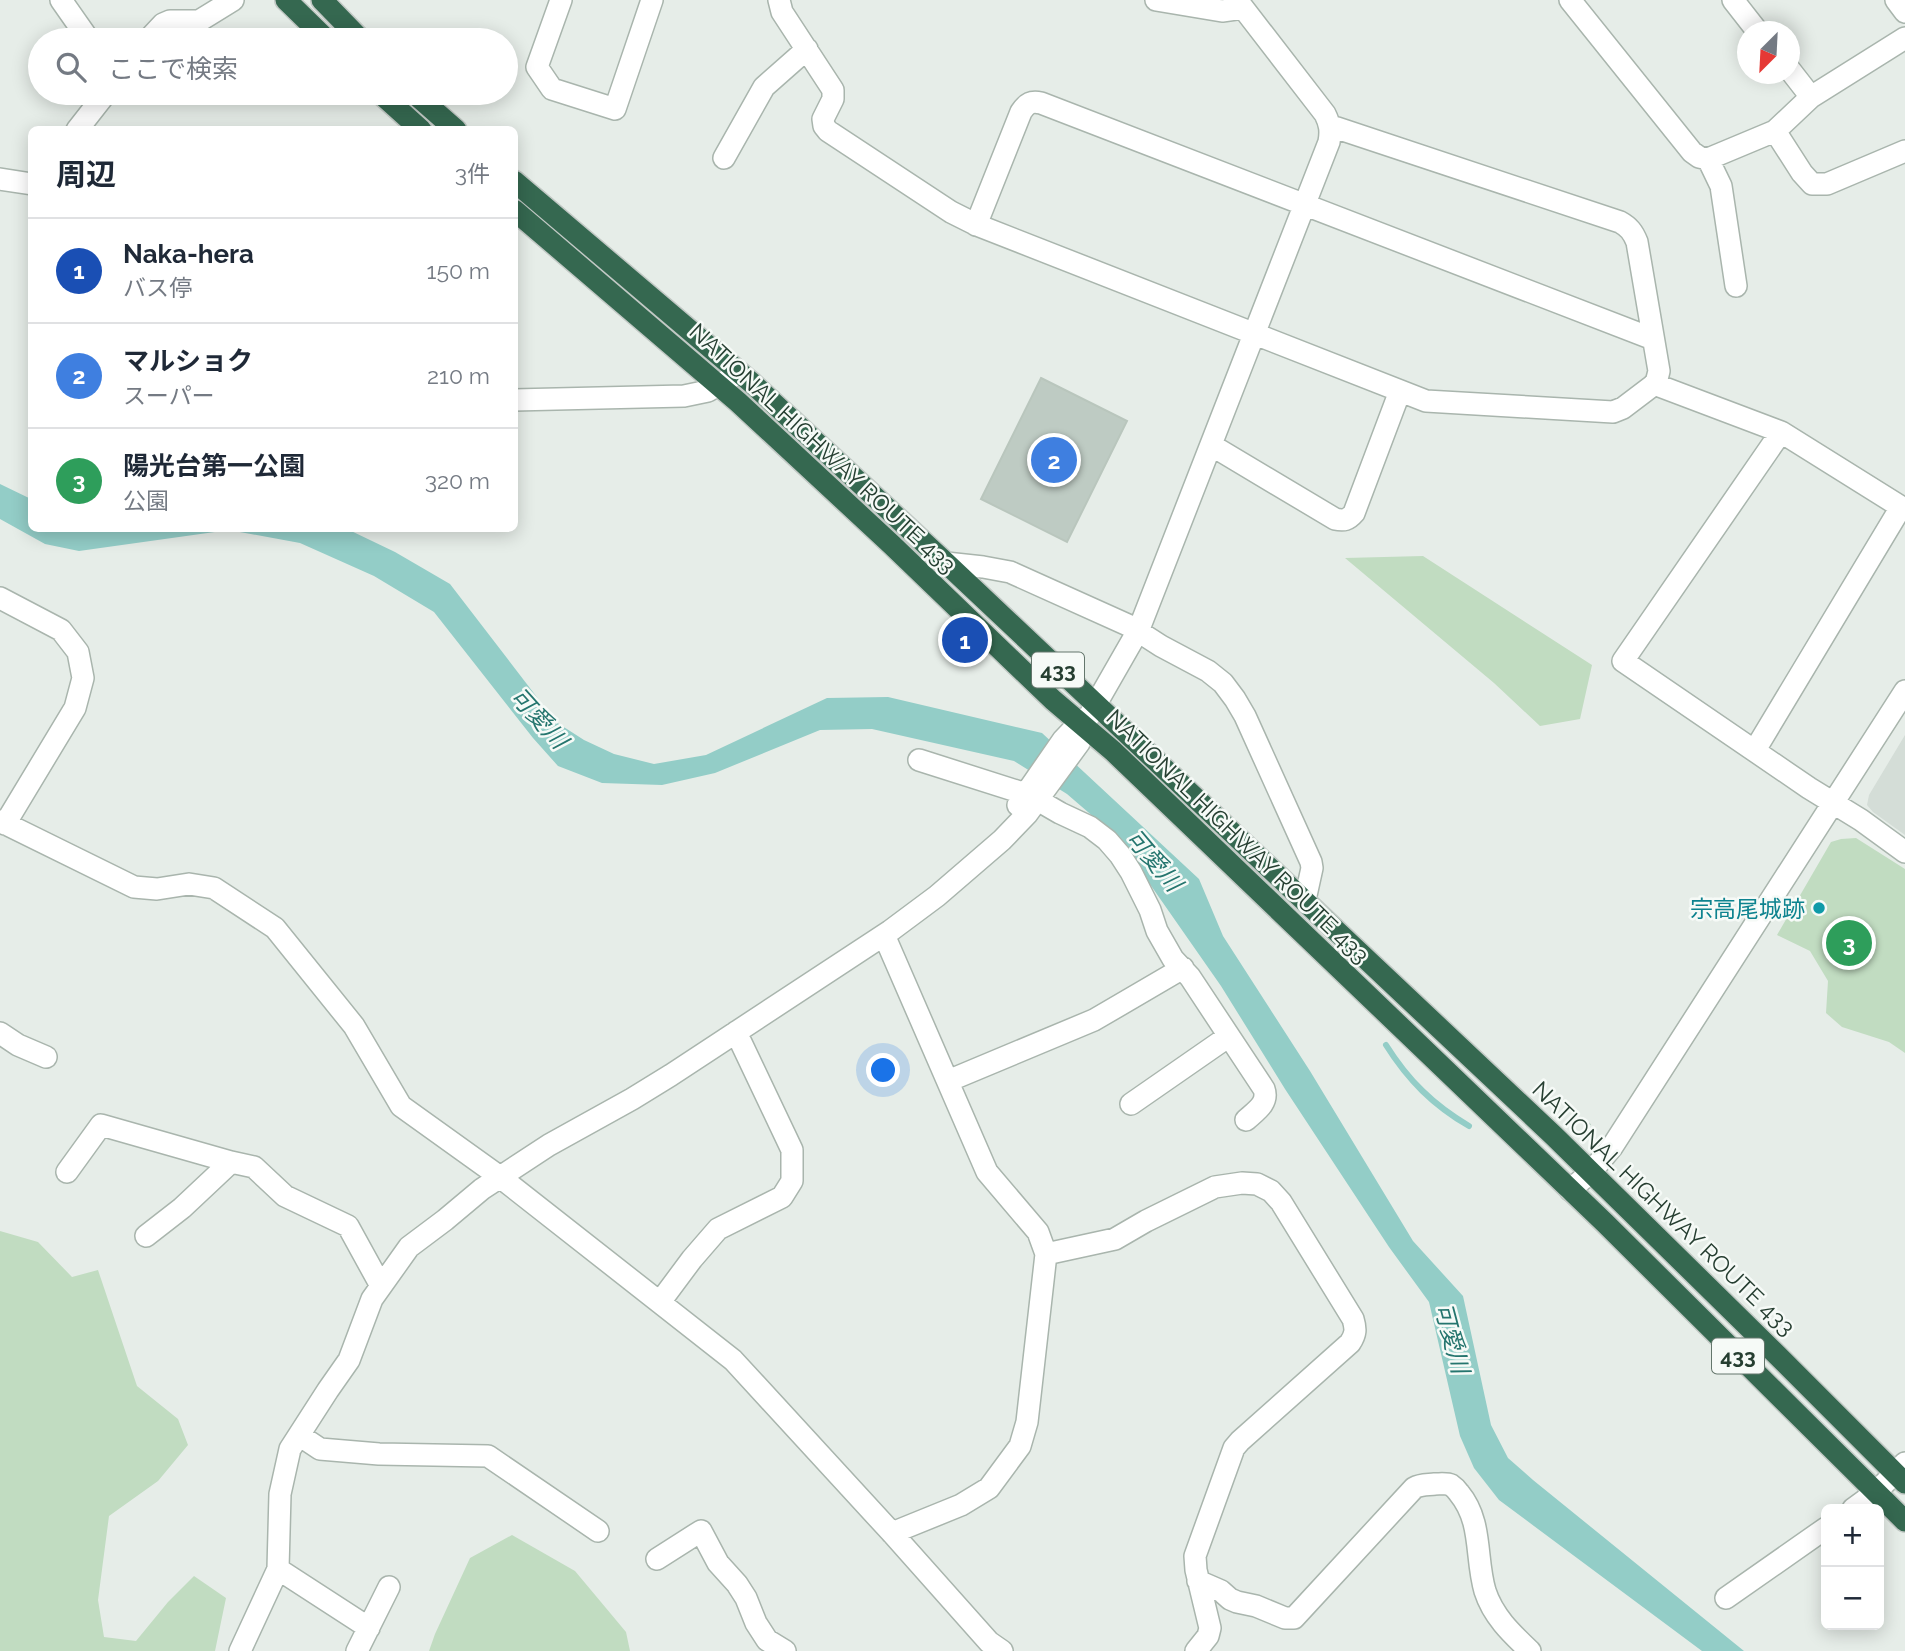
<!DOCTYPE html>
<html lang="ja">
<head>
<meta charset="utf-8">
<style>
	body { margin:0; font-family:Raleway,"Noto Sans JP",sans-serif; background:#f2f2f3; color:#1f2937 }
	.controls { position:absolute; right:21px; bottom:21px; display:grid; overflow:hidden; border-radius:10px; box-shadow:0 4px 18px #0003 }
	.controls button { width:63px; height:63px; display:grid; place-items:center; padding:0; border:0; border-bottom:2px solid #e0e1e3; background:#fff; color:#1f2937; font:35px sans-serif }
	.compass { position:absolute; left:1737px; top:21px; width:63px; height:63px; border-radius:50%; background:#fff; box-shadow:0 4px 18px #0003; rotate:204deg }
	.you { position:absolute; left:884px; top:1071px; width:24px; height:24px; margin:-18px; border:5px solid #fff; border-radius:50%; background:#1a73e8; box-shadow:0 0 0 10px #1a73e833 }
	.badge { display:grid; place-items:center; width:46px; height:46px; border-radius:50%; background:#7c3aed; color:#fff; font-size:23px; font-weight:700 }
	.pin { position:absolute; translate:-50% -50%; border:4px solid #fff; box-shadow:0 2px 7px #0006 }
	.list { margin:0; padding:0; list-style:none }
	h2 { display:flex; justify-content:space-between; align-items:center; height:91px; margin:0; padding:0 28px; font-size:30px }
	h2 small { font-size:23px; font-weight:400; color:#747a83 }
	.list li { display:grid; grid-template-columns:46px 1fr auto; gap:21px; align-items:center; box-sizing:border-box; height:105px; padding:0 28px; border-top:2px solid #e0e1e3 }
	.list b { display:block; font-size:26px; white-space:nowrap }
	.list p { margin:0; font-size:23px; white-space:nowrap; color:#747a83 }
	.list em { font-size:23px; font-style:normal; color:#747a83 }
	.icon { flex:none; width:38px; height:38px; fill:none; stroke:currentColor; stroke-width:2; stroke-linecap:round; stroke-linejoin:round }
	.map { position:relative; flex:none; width:1905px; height:1651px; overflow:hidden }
	.search { position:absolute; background:#fff; box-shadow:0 4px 18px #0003; left:28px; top:28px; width:490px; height:77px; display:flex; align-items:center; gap:18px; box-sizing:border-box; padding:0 24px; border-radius:38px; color:#747a83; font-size:26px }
	.panel { position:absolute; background:#fff; box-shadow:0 4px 18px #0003; left:28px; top:126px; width:490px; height:406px; border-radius:10px }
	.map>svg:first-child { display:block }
	.built { fill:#d4ddd7 }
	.green { fill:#c1dcc1 }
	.water { fill:#93cdc7 }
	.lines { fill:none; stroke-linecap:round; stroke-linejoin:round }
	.stream { stroke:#93cdc7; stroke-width:6 }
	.building { fill:#becbc3; stroke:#b9c6bd; stroke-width:2 }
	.minor-casing { stroke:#a9b5ad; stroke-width:24 }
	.highway-casing { stroke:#c2c9c5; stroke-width:24 }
	.path { stroke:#89ae99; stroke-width:3.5; stroke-dasharray:3.5 5; stroke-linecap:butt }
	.minor { stroke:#fff; stroke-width:21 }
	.highway { stroke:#356850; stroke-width:21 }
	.culture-dot { fill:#0f9aa8; stroke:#f6faf7; stroke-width:2.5 }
	.labels { text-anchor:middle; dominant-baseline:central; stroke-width:5; stroke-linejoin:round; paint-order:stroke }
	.shield { fill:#f6faf7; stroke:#64766c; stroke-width:2 }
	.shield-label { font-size:21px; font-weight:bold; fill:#263e31 }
	.street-label { font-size:23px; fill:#263e31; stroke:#f6faf7 }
	.culture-label { font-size:23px; fill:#0d838f; stroke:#f6faf7; text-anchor:end }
	.water-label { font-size:24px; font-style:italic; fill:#25756e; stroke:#f6faf7 }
</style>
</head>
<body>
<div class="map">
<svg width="1905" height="1651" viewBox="0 0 1905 1651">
	<rect width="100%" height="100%" fill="#e6ede8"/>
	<path class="built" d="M1905 735V835L1873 812 1867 805 1869 795Z"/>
	<path class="green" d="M1423 556 1592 665 1580 719 1540 726 1494 683 1345 558Z
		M1856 838 1905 869V1053L1889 1042 1842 1027 1826 1013 1828 981 1810 951 1777 935 1831 842 1841 839Z
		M0 1231 38 1242 72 1277 98 1270 137 1386 178 1419 188 1445 158 1481 109 1516 98 1600 104 1637 136 1641 168 1602 194 1576 226 1598 215 1651H0Z
		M512 1535 575 1571 626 1632 630 1651H429L435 1634 470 1558Z"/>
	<path class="water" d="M0 484 31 499 32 528 347 529 395 552 450 584 556 722 584 740 614 754 654 764 706 755 827 698 888 697 1042 733 1199 879 1223 936 1310 1071 1413 1241 1463 1296 1491 1425 1508 1458 1533 1480 1744 1651H1702L1499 1500 1474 1468 1460 1436 1429 1302 1389 1247 1285 1089 1221 986 1117 837 1067 794 1014 761 872 729 820 730 715 773 662 785 602 783 558 766 533 738 434 612 374 576 300 543 229 530 79 551 45 544 0 519Z"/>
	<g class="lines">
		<path class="stream" d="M1386 1045C1408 1080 1433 1105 1469 1126"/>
	</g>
	<path class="building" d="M1041 378 1127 421 1067 542 981 499Z"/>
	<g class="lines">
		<g class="minor-casing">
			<path id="minor" d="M61 0 89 40
				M561 0 537 67 552 89 615 109 652 0
				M779 0 782 12 833 90V99L823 119 824 126 828 131 951 212 977 225 1426 401 1613 412 1623 408 1656 383 1659 371 1637 242C1633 232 1629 227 1620 222L1337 128 1330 127
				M1156 0 1222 11 1243 8
				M1570 0 1692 152 1699 157 1708 159 1775 131 1811 97 1905 38
				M1733 0 1758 32
				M1896 0 1905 12
				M148 40 163 24 170 21H199L233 0
				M1790 70 1811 97
				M77 130 106 93
				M1775 131 1802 173 1812 184H1827L1905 151
				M724 158 764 87 807 49
				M1708 159 1721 186 1736 286
				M0 179 32 184
				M976 225 1021 112C1027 103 1031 101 1041 103L1653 339
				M1654 384 1781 432 1901 507 1755 750
				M514 400 684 396 708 391 732 377
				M1781 432 1623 661 1809 788 1861 820 1905 852
				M1211 445 1335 519C1344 521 1348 520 1354 513L1400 391
				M946 563 983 567 1010 572 1130 626 1161 646 1208 671 1223 683 1235 699 1245 716 1311 862 1312 868 1305 900
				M0 598 61 630 78 652 83 678 75 708 5 824
				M1088 718 1139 629 1329 142C1331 131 1330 124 1325 114L1237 0
				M919 760 1029 795 1060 813 1090 827 1107 840 1120 855 1131 872 1150 910 1157 931 1173 959 1190 977 1264 1089C1269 1103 1256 1111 1246 1120
				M1018 805 1063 740 1083 719
				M0 821 134 887 157 889 189 884 214 888 275 928 354 1026 401 1106 500 1177 733 1360 892 1533 989 1642 1002 1651
				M884 935 987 1172 1038 1232 1046 1254 1027 1422 1020 1446 989 1488 961 1505 892 1533
				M0 1033 18 1045 46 1057
				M948 1081 1094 1020 1183 968
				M1131 1104 1229 1036
				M67 1172 101 1125 231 1162
				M1570 1190 1591 1172 1612 1147 1905 691
				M146 1236 182 1208 231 1162 254 1167 285 1196 348 1226 381 1286
				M1046 1254 1115 1239 1146 1221 1215 1187 1242 1183 1257 1184 1271 1191 1281 1202 1353 1319C1356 1329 1356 1334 1350 1343L1240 1441 1234 1448 1195 1556 1196 1570 1210 1628 1208 1636 1196 1651
				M660 1302 692 1259 718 1229 782 1197 792 1181V1150L736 1032
				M299 1435 320 1449 379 1454 488 1456 598 1531
				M1853 1509 1875 1493 1905 1463
				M657 1559 701 1531 718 1563 737 1584 746 1598 756 1623 767 1640 785 1651
				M278 1569 369 1628
				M1198 1581 1221 1591 1230 1599 1237 1602 1256 1606 1285 1618H1294L1414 1488C1421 1484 1428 1485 1435 1484 1440 1484 1447 1483 1451 1485 1454 1487 1457 1490 1459 1493 1483 1522 1475 1557 1485 1591 1493 1616 1511 1633 1530 1651
				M1726 1598 1826 1528
				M240 1651 278 1569 280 1494 290 1449 328 1390 349 1360 372 1299 409 1247 445 1220 482 1189 549 1145 632 1099 671 1075 890 931 937 896 1002 840 1027 814 1079 743 1087 720
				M357 1651 389 1587"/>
		</g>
		<g class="highway-casing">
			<path id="highway" d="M286 0 327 40
				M322 0 361 40
				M380 93 421 130
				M414 93 456 130
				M514 181 753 384 946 563 1554 1136 1777 1355 1905 1483
				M514 210 738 402 892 545 1053 700 1113 751 1605 1223 1905 1521"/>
		</g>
		<path class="path" d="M1587 1123 1594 1130"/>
		<use href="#minor" class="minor"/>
		<use href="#highway" class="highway"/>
	</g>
	<circle class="culture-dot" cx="1819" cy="908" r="7"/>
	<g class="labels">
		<g class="shield">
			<rect x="1032" y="652.5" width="52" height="35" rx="5"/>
			<rect x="1712" y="1338.5" width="52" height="35" rx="5"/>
		</g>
		<g class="shield-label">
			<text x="1058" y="670">433</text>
			<text x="1738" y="1356">433</text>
		</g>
		<g class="street-label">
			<text transform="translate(823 448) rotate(43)">NATIONAL HIGHWAY ROUTE 433</text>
			<text transform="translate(1238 836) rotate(44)">NATIONAL HIGHWAY ROUTE 433</text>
			<text transform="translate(1664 1208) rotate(44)">NATIONAL HIGHWAY ROUTE 433</text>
		</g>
		<g class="culture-label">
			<text x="1805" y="908">宗高尾城跡</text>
		</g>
		<g class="water-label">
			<text transform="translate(539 718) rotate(48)">可愛川</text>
			<text transform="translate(1154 860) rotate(50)">可愛川</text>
			<text transform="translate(1452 1338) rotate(75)">可愛川</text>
		</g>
	</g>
</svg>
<div class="controls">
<button>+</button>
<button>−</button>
</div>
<svg class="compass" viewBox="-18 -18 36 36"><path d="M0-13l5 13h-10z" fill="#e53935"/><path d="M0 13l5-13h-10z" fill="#747a83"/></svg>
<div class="you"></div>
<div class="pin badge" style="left:965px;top:640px;background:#1a4fb4">1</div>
<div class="pin badge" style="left:1054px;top:460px;background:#3f7fe0">2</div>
<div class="pin badge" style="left:1849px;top:943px;background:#2e9e5b">3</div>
<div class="search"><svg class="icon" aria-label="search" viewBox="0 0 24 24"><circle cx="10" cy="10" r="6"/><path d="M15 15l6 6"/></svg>ここで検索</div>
<section class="panel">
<h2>周辺<small>3件</small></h2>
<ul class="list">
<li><span class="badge" style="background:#1a4fb4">1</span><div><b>Naka-hera</b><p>バス停</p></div><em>150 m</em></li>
<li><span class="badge" style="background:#3f7fe0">2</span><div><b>マルショク</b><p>スーパー</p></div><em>210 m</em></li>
<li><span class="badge" style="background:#2e9e5b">3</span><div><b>陽光台第一公園</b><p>公園</p></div><em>320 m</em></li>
</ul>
</section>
</div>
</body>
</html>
